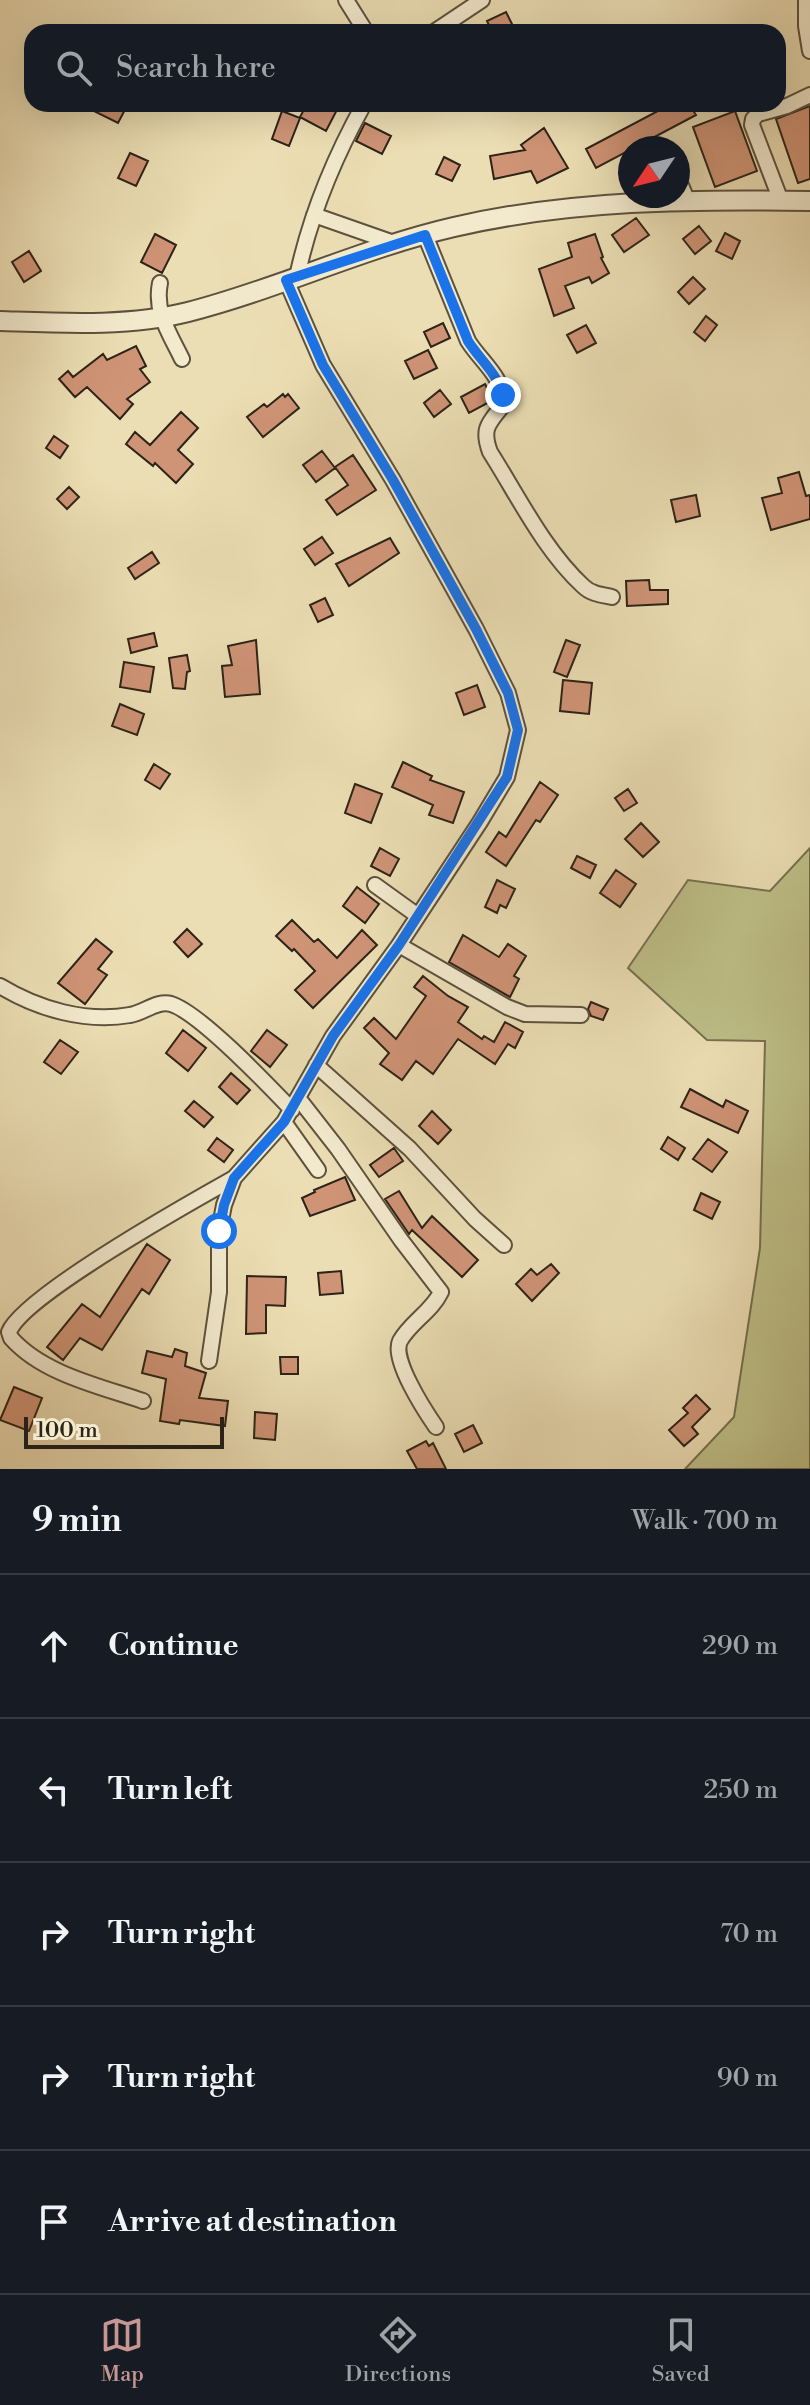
<!DOCTYPE html>
<html lang="en">
<head>
<meta charset="utf-8">
<style>
	body { margin:0; font-family:"Libre Bodoni",serif; background:#20242c; color:#f1f3f6 }
	.compass { position:absolute; left:618px; top:136px; width:72px; height:72px; border-radius:50%; background:#171b24; box-shadow:0 8px 32px #0002; rotate:235deg }
	.scale { position:absolute; left:24px; bottom:20px; width:200px; box-sizing:border-box; padding-left:8px; border:4px solid #2d2317; border-top:0; font-size:22px; line-height:28px; white-space:nowrap; color:#2d2317; -webkit-text-stroke:6px #f3eace; paint-order:stroke }
	.stop { position:absolute; width:24px; height:24px; margin:-18px; border:6px solid #1a73e8; border-radius:50%; background:#fff }
	.stop.end { background:#1a73e8; border-color:#fff; box-shadow:0 2px 8px #0008 }
	.list { margin:0; padding:0; list-style:none }
	h2 { display:flex; justify-content:space-between; align-items:center; height:104px; margin:0; padding:0 32px; font-size:34px }
	h2 small { font-size:26px; font-weight:400; color:#9ea1a6 }
	.list li { display:grid; grid-template-columns:52px 1fr auto; gap:24px; align-items:center; box-sizing:border-box; height:144px; padding:0 32px; border-top:2px solid #363941 }
	.list b { display:block; font-size:30px; white-space:nowrap }
	.list em { font-size:26px; font-style:normal; color:#9ea1a6 }
	.icon { flex:none; width:44px; height:44px; fill:none; stroke:currentColor; stroke-width:2; stroke-linecap:round; stroke-linejoin:round }
	.map { position:relative; flex:none; width:810px; height:1469px; overflow:hidden }
	.search { position:absolute; background:#171b24; box-shadow:0 8px 32px #0002; left:24px; right:24px; top:24px; height:88px; display:flex; align-items:center; gap:20px; box-sizing:border-box; padding:0 28px; border-radius:24px; color:#9ea1a6; font-size:30px }
	.sheet { height:824px; background:#171b24 }
	nav { display:flex; justify-content:space-around; align-items:center; box-sizing:border-box; height:112px; border-top:2px solid #363941; background:#171b24; font-size:22px; color:#9ea1a6 }
	nav a { display:grid; justify-items:center; gap:4px }
	nav .on { color:#c59692 }
	.map>svg:first-child { display:block }
	.green { fill:#bebf88; stroke:#767150; stroke-width:2 }
	.building { fill:#cf9476; stroke:#2d2317; stroke-width:2 }
	.lines { fill:none; stroke-linecap:round; stroke-linejoin:round }
	.minor-casing { stroke:#5d523e; stroke-width:18 }
	.tertiary-casing { stroke:#5d523e; stroke-width:22 }
	.minor { stroke:#f3eace; stroke-width:14 }
	.tertiary { stroke:#f3eace; stroke-width:18 }
	.route { stroke:#1a73e8; stroke-width:10 }
</style>
</head>
<body>
<div class="map">
<svg width="810" height="1469" viewBox="0 0 810 1469">
	<rect width="100%" height="100%" fill="#ecdeb4"/>
	<filter id="stains"><feTurbulence type="fractalNoise" baseFrequency=".0025" numOctaves="4"/><feColorMatrix values="0 0 0 0 .2 0 0 0 0 .09 0 0 0 0 .02 0 0 0 .5 -.17"/></filter>
	<radialGradient id="worn" r=".72"><stop offset=".6" stop-color="#630" stop-opacity="0"/><stop offset="1" stop-color="#630" stop-opacity=".3"/></radialGradient>
	<path class="green" d="M810 848V1469H685L734 1417 760 1248 765 1041 707 1040 628 968 688 880 770 891Z"/>
	<path class="building" d="M506 12 514 28 506 32H492L487 21Z
		M98 104H128L118 123 94 111Z
		M307 104H340L326 131 300 117Z
		M671 104H689L696 115 596 168 586 149Z
		M810 106V179L798 183 776 119Z
		M282 111 300 118 289 146 272 139Z
		M735 111 757 171 715 187 693 127Z
		M365 123 391 136 382 154 356 141Z
		M544 128 568 168 537 183 531 171 494 179 490 156 525 150 521 145Z
		M130 153 148 161 136 186 118 178Z
		M444 157 460 165 452 181 436 174Z
		M636 218 649 235 624 252 612 235Z
		M699 226 711 241 695 254 683 239Z
		M725 233 740 241 732 259 716 251Z
		M155 234 176 245 162 273 141 262Z
		M595 234 603 257 601 258 609 273 592 283 589 277 565 286 574 308 554 316 539 269 572 257 568 243Z
		M29 251 41 271 24 282 12 262Z
		M693 277 705 289 689 304 678 292Z
		M706 316 717 325 705 341 694 332Z
		M443 323 450 338 431 347 424 332Z
		M586 325 596 343 577 353 567 335Z
		M136 346 146 366 140 369 150 382 127 399 133 404 120 419 87 387 75 397 59 379 68 371 73 377 103 354 107 360Z
		M428 350 437 368 414 379 405 361Z
		M485 384 493 400 469 413 461 397Z
		M440 390 451 404 434 417 424 403Z
		M283 394 285 397 288 394 299 408 263 437 247 417 264 404 267 407Z
		M181 412 198 428 178 450 193 464 176 483 155 463 153 466 126 444 135 432 150 445Z
		M54 436 68 446 60 458 46 448Z
		M322 451 335 468 316 482 303 465Z
		M353 455 376 490 337 515 326 500 348 485 335 467Z
		M799 472 806 496 810 495V519L771 530 762 498 782 493 778 478Z
		M69 487 79 497 67 509 57 499Z
		M696 495 700 516 676 522 671 500Z
		M322 537 333 553 315 565 304 549Z
		M390 538 399 553 349 586 336 564Z
		M152 552 159 563 135 579 128 568Z
		M649 580 650 590H668V604L627 606 626 581Z
		M325 598 333 615 318 622 310 605Z
		M154 633 157 646 131 653 128 639Z
		M256 640 260 694 225 697 222 666 232 665 228 646Z
		M566 640 580 645 567 677 554 672Z
		M187 655 190 671 187 672 185 689 173 688 169 658Z
		M124 662 154 667 150 692 120 687Z
		M563 680 592 683 589 714 560 711Z
		M477 685 485 707 464 715 456 693Z
		M120 704 144 714 137 735 112 726Z
		M403 762 432 776 430 780 464 792 453 823 429 815 433 805 392 787Z
		M154 764 170 774 160 789 145 780Z
		M540 782 558 795 540 822 536 820 506 866 486 852 499 832 506 837Z
		M355 784 382 794 371 823 345 813Z
		M628 789 637 803 624 811 615 798Z
		M641 823 659 842 643 857 625 839Z
		M380 848 399 859 390 876 371 866Z
		M577 856 596 865 590 878 571 868Z
		M616 870 636 884 620 907 600 893Z
		M497 880 515 889 506 908 500 905 497 913 485 907Z
		M357 887 379 904 365 923 343 906Z
		M292 920 314 942 318 939 337 958 362 930 377 945 313 1008 295 990 315 971 294 949 292 951 276 936Z
		M187 929 202 944 188 957 174 942Z
		M463 935 499 957 508 944 526 956 514 976 519 979 510 997 449 962Z
		M96 939 112 952 98 969 107 975 85 1004 58 983Z
		M423 976 448 996 468 1007 458 1022 482 1039 484 1036 494 1042 505 1022 523 1032 515 1048 508 1044 495 1064 458 1039 433 1074 416 1061 402 1080 380 1064 389 1053 364 1028 374 1018 396 1039 426 996 414 987Z
		M591 1002 608 1009 603 1020 591 1016 588 1009Z
		M183 1030 206 1048 188 1071 166 1053Z
		M267 1030 287 1045 270 1067 251 1051Z
		M60 1040 78 1052 61 1074 44 1062Z
		M231 1073 250 1090 237 1104 219 1087Z
		M690 1089 723 1107 726 1100 748 1111 738 1133 681 1107Z
		M194 1101 213 1117 204 1127 185 1111Z
		M432 1111 451 1130 438 1144 419 1126Z
		M668 1137 685 1148 678 1160 661 1149Z
		M217 1138 233 1150 224 1162 208 1150Z
		M708 1139 727 1152 712 1172 693 1159Z
		M394 1148 403 1161 379 1177 370 1165Z
		M345 1177 355 1200 310 1216 302 1198 315 1192 314 1190Z
		M399 1191 422 1228 432 1216 478 1260 462 1277 412 1230 409 1234 385 1199Z
		M701 1193 720 1202 712 1219 694 1210Z
		M147 1244 170 1260 149 1294 142 1289 102 1350 80 1338 63 1360 47 1347 82 1304 100 1317Z
		M551 1264 559 1273 532 1301 516 1284 531 1269 537 1275Z
		M341 1271 343 1293 320 1295 318 1273Z
		M247 1276 286 1277 285 1306 266 1305V1333L246 1334Z
		M175 1349 187 1353 185 1366 206 1373 199 1398 228 1401 225 1426 180 1420 179 1424 160 1421 166 1379 142 1373 147 1351 172 1357Z
		M280 1357H298V1374H281Z
		M14 1387 42 1398 29 1431 0 1420Z
		M696 1395 710 1409 692 1427 698 1434 684 1446 669 1430 688 1413 683 1408Z
		M255 1412 277 1414 275 1440 254 1438Z
		M473 1425 482 1443 464 1452 455 1434Z
		M426 1441 429 1446 433 1443 446 1469H417L407 1451Z"/>
	<g class="lines">
		<g class="minor-casing">
			<path id="minor" d="M346 0 366 32
				M806 0V26L810 51
				M434 32 482 0
				M678 178 687 200
				M781 201 752 125 753 119 758 114 787 106 810 95
				M314 215 394 243
				M425 235 468 341C482 363 503 376 504 404 489 423 481 428 490 452 518 496 544 550 583 586 591 594 602 595 612 597
				M297 277C310 216 334 158 364 104
				M160 283C154 312 170 334 182 359
				M375 885 418 916
				M399 945 507 1007 525 1014 581 1015
				M0 986C38 1009 86 1023 130 1015 144 1013 157 1000 171 1004 200 1013 269 1086 292 1110
				M316 1065 410 1149 475 1219 504 1245
				M299 1099 338 1149 401 1240 441 1292C432 1311 410 1323 400 1341 391 1359 425 1411 436 1427
				M284 1122 318 1170
				M209 1361 219 1292V1231L224 1205 234 1178 284 1122 333 1036 399 945 480 822 507 777 518 730 508 693 476 629 393 480 323 365 286 280
				M143 1401C99 1386 43 1374 11 1338L9 1332C23 1296 193 1201 234 1178"/>
		</g>
		<g class="tertiary-casing">
			<path id="tertiary" d="M0 321C61 323 128 327 188 312 278 289 363 248 454 227 570 200 691 199 810 201"/>
		</g>
		<use href="#minor" class="minor"/>
		<use href="#tertiary" class="tertiary"/>
	</g>
	<g class="lines">
		<path class="route" d="M219 1231 224 1205 234 1178 284 1122 333 1036 399 945 507 777 518 730 508 693 476 629 393 480 323 365 286 280 425 235 468 341C480 360 497 373 503 395"/>
	</g>
	<rect width="100%" height="100%" filter="url(#stains)"/>
	<rect width="100%" height="100%" fill="url(#worn)"/>
</svg>
<svg class="compass" viewBox="-18 -18 36 36"><path d="M0-13l5 13h-10z" fill="#e53935"/><path d="M0 13l5-13h-10z" fill="#9ea1a6"/></svg>
<div class="scale">100 m</div>
<div class="stop" style="left:219px;top:1231px"></div>
<div class="stop end" style="left:503px;top:395px"></div>
<div class="search"><svg class="icon" aria-label="search" viewBox="0 0 24 24"><circle cx="10" cy="10" r="6"/><path d="M15 15l6 6"/></svg>Search here</div>
</div>
<section class="sheet">
<h2>9 min<small>Walk · 700 m</small></h2>
<ul class="list">
<li><svg class="icon" aria-label="ahead" viewBox="0 0 24 24"><path d="M12 20V5M6 11l6-6 6 6"/></svg><div><b>Continue</b></div><em>290 m</em></li>
<li><svg class="icon" aria-label="left" viewBox="0 0 24 24"><path d="M17 20v-9H6M10 6l-5 5 5 5"/></svg><div><b>Turn left</b></div><em>250 m</em></li>
<li><svg class="icon" aria-label="right" viewBox="0 0 24 24"><path d="M7 20v-9h11M14 6l5 5-5 5"/></svg><div><b>Turn right</b></div><em>70 m</em></li>
<li><svg class="icon" aria-label="right" viewBox="0 0 24 24"><path d="M7 20v-9h11M14 6l5 5-5 5"/></svg><div><b>Turn right</b></div><em>90 m</em></li>
<li><svg class="icon" aria-label="arrive" viewBox="0 0 24 24"><path d="M6 21V4h12l-3 4 3 4H6"/></svg><div><b>Arrive at destination</b></div></li>
</ul>
</section>
<nav>
<a class="on"><svg class="icon" aria-label="map" viewBox="0 0 24 24"><path d="M3 6l6-2 6 2 6-2v14l-6 2-6-2-6 2zM9 4v14M15 6v14"/></svg>Map</a>
<a><svg class="icon" aria-label="directions" viewBox="0 0 24 24"><path d="M12 3l9 9-9 9-9-9zM9 14v-3h6M13 9l2 2-2 2"/></svg>Directions</a>
<a><svg class="icon" aria-label="saved" viewBox="0 0 24 24"><path d="M7 4h10v16l-5-4-5 4z"/></svg>Saved</a>
</nav>
</body>
</html>
